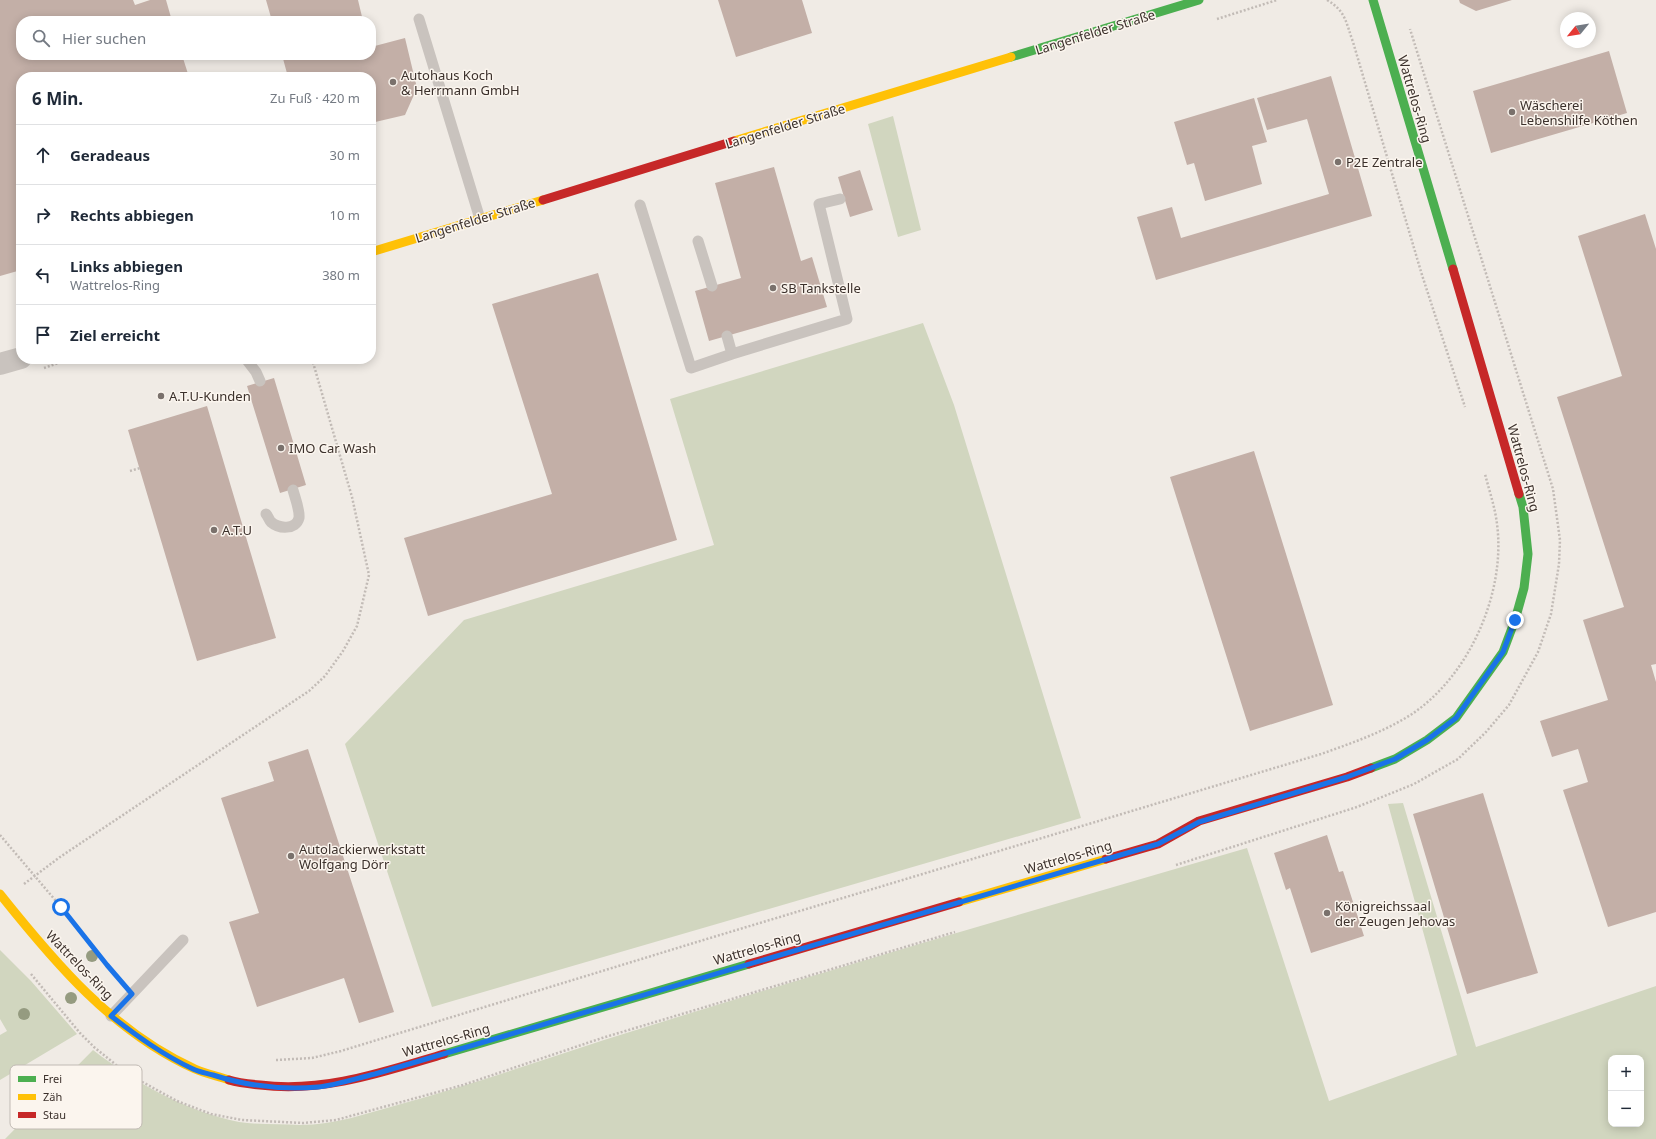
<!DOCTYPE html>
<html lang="de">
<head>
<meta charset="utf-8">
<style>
	body { margin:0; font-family:"Noto Sans",sans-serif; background:#f6f6f7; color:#1f2937 }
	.controls { position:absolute; right:12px; bottom:12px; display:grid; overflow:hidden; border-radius:8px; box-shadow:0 2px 10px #0003 }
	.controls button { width:36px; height:36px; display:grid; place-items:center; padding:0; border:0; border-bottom:1px solid #e0e1e3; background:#fff; color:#1f2937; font:20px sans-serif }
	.compass { position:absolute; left:1560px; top:12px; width:36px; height:36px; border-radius:50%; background:#fff; box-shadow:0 2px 10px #0003; rotate:240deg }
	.stop { position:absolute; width:12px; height:12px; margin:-9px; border:3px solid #1a73e8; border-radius:50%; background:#fff }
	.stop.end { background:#1a73e8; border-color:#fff; box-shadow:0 1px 4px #0008 }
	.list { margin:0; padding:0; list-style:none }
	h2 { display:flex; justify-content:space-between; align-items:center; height:52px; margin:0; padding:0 16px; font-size:17px }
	h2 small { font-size:13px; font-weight:400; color:#747a83 }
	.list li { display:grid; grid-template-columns:26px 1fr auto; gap:12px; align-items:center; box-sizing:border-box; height:60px; padding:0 16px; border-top:1px solid #e0e1e3 }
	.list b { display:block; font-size:15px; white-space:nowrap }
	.list p { margin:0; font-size:13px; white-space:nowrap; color:#747a83 }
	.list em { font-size:13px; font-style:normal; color:#747a83 }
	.icon { flex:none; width:22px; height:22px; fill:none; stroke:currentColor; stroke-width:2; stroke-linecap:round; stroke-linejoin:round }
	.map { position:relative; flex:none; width:1656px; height:1139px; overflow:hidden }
	.search { position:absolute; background:#fff; box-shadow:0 2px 10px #0003; left:16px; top:16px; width:360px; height:44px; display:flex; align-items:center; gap:10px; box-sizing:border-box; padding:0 14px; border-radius:16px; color:#747a83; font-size:15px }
	.panel { position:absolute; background:#fff; box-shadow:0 2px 10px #0003; left:16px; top:72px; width:360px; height:292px; border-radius:16px }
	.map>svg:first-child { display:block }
	.green { fill:#d1d6bf; fill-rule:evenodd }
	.building { fill:#c3afa7 }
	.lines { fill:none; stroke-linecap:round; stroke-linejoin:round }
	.path { stroke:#c2bbb6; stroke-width:2.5; stroke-dasharray:2 2; stroke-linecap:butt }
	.lane { stroke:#c9c3be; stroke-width:11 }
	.street { stroke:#c9c3be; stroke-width:22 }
	.fast { stroke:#4caf50; stroke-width:9 }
	.slow { stroke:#ffc107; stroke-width:9 }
	.jam { stroke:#c62828; stroke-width:9 }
	.tree { fill:#959b80 }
	.route { stroke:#1a73e8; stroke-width:5 }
	.poi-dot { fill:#7a716c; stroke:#fbf5ee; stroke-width:1.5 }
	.labels { text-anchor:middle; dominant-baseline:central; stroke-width:3; stroke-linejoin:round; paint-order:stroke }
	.street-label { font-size:13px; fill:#3b302b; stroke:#fbf5ee }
	.poi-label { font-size:13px; fill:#3b302b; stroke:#fbf5ee; text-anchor:start }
	.key { fill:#fbf5ee; stroke:#c1bab4; stroke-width:1 }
	.key-label { font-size:11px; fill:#3b302b }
</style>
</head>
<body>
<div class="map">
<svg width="1656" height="1139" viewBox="0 0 1656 1139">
	<rect width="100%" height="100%" fill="#f0ebe5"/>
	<path class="green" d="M893 116 921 230 898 237 868 124Z
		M923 323 954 405 1081 818 432 1007 345 744 464 620 714 545 670 399Z
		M1403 803 1476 1047 1656 986V1139H5L93 1050C136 1083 185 1111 239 1122 258 1125 280 1124 300 1125 335 1125 368 1113 401 1104 470 1085 537 1062 604 1040 817 973 1032 911 1247 848L1329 1101 1457 1055 1388 804ZM1611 1058H1641V1124H1611Z
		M0 950 31 981 77 1034 0 1080V1035L7 1031 0 1019Z"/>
	<path class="building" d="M0 0H133L135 5 150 0H166L172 21H21V55H182L189 77H21V270L0 276Z
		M266 0H358L363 21H272Z
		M718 0H802L812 33 736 57Z
		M1459 0H1512L1476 11 1460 3Z
		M405 38 417 88 405 115 371 123V77H288L282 55H371V47Z
		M1609 51 1627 113 1491 153 1473 91Z
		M1331 76 1372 216 1156 280 1137 217 1172 207 1181 238 1329 194 1307 119 1267 130 1257 98Z
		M1254 98 1267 142 1252 146 1262 184 1205 201 1194 163 1187 165 1174 122Z
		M774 167 801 261 812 257 827 307 709 341 695 291 741 278 715 183Z
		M860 170 873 210 850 217 838 177Z
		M1645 214 1656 249V664L1651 665 1656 682V912L1608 927 1563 790 1588 782 1578 749 1552 757 1540 721 1608 700 1583 620 1624 607 1557 397 1622 376 1578 236Z
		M598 273 677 540 428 616 404 538 552 494 492 304Z
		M274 378 306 485 280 493 247 386Z
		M207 406 276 638 197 661 128 430Z
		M1254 451 1333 705 1250 731 1170 477Z
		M308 749 394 1012 359 1023 344 978 257 1007 229 922 259 913 221 798 274 781 268 762Z
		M1483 793 1538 973 1467 994 1413 814Z
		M1327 835 1339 872 1343 871 1364 936 1311 953 1290 888 1286 890 1274 853Z"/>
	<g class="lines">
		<path class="path" d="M1327 0C1346 11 1346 23 1353 42L1422 275 1465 407
			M1217 19 1277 0
			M44 368 70 359
			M130 471 140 468
			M0 835 61 907 119 979
			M1176 865 1357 807 1414 784 1458 759 1486 732 1509 705 1538 652 1551 614 1559 564 1560 540 1553 489 1410 29
			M24 884 60 857 309 691 325 676 343 651 357 626 369 575 352 497 312 359
			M31 974 80 1033 94 1047 126 1073 177 1101 211 1114 242 1120 303 1123 336 1120 463 1085 602 1038 955 932
			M276 1060 312 1058 341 1051 710 938 1321 754C1352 743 1384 732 1412 714 1470 675 1506 592 1497 524 1495 507 1489 490 1485 474"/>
		<path class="lane" d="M419 19 480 219
			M640 205 691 368 732 354 727 336
			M698 241 712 286
			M732 354 847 319 819 204 840 199
			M246 359 256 372 260 381
			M266 514C268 516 269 520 271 522 279 529 296 530 299 518 300 510 295 498 293 490
			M111 1016 183 940"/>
		<path class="street" d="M0 364 21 358"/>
		<path class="fast" d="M1373 0 1453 269
			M1011 57 1199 0
			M1371 768 1395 759 1427 740 1456 718 1503 652 1515 620 1524 588 1528 554 1523 507 1519 494
			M444 1054 749 964"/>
		<path class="slow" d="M734 141 1011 57
			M371 252 543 200
			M0 894C55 963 113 1032 195 1069 206 1074 218 1076 229 1080
			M959 902 1106 859"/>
		<path class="jam" d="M543 200 734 141
			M1453 269 1519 494
			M1106 859 1158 844 1199 821 1347 777 1371 768
			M749 964 959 902
			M229 1080C239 1083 249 1084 260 1085 324 1093 383 1072 444 1054"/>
	</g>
	<g class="tree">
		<circle cx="92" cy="956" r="6"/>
		<circle cx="71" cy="998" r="6"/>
		<circle cx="24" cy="1014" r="6"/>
	</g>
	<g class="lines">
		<path class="route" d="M61 907 107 965 132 994 111 1016C137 1036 163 1055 193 1069 199 1072 206 1073 213 1075 247 1086 283 1090 318 1087 337 1085 357 1078 375 1074L1158 844 1199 822 1347 777 1395 759 1427 740 1456 718 1503 652 1515 620"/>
	</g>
	<g class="poi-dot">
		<circle cx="393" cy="82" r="4"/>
		<circle cx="1512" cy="112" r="4"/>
		<circle cx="1338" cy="162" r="4"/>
		<circle cx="773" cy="288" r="4"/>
		<circle cx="161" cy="396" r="4"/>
		<circle cx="281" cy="448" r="4"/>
		<circle cx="214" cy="530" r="4"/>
		<circle cx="291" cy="856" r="4"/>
		<circle cx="1327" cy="913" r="4"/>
	</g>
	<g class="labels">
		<g class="street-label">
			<text transform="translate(1095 32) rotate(-17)">Langenfelder Straße</text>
			<text transform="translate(1415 99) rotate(74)">Wattrelos-Ring</text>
			<text transform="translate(785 126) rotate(-17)">Langenfelder Straße</text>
			<text transform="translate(475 220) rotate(-17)">Langenfelder Straße</text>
			<text transform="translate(1524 468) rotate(75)">Wattrelos-Ring</text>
			<text transform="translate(1068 857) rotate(-16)">Wattrelos-Ring</text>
			<text transform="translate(757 948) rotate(-16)">Wattrelos-Ring</text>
			<text transform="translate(80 965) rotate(46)">Wattrelos-Ring</text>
			<text transform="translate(446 1040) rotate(-16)">Wattrelos-Ring</text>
		</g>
		<g class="poi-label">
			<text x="401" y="75">Autohaus Koch<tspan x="401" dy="15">&amp; Herrmann GmbH</tspan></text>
			<text x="1520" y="105">Wäscherei<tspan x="1520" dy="15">Lebenshilfe Köthen</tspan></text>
			<text x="1346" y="162">P2E Zentrale</text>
			<text x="781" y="288">SB Tankstelle</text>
			<text x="169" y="396">A.T.U-Kunden</text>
			<text x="289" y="448">IMO Car Wash</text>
			<text x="222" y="530">A.T.U</text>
			<text x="299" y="849">Autolackierwerkstatt<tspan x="299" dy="15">Wolfgang Dörr</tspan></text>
			<text x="1335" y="906">Königreichssaal<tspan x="1335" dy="15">der Zeugen Jehovas</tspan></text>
		</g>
	</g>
	<rect x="10" y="1065" width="132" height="64" rx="6" class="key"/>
	<rect x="18" y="1076" width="18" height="6" fill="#4caf50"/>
	<rect x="18" y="1094" width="18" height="6" fill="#ffc107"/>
	<rect x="18" y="1112" width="18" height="6" fill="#c62828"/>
	<g class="key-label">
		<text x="43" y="1083">Frei</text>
		<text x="43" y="1101">Zäh</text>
		<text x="43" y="1119">Stau</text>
	</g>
</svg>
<div class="controls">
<button>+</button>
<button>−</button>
</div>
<svg class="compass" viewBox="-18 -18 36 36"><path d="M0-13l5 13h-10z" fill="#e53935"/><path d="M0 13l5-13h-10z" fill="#747a83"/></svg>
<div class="stop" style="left:61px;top:907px"></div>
<div class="stop end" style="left:1515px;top:620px"></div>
<div class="search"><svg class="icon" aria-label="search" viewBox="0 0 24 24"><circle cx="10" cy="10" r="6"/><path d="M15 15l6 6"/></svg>Hier suchen</div>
<section class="panel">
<h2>6 Min.<small>Zu Fuß · 420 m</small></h2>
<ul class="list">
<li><svg class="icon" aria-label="ahead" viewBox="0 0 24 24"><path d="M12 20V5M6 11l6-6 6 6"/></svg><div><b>Geradeaus</b></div><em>30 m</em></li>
<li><svg class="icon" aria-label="right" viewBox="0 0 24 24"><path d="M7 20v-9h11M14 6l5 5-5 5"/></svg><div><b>Rechts abbiegen</b></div><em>10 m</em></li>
<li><svg class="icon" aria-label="left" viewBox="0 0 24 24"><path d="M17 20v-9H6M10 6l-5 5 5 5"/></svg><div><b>Links abbiegen</b><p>Wattrelos-Ring</p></div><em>380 m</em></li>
<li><svg class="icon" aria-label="arrive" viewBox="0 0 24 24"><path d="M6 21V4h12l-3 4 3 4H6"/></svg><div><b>Ziel erreicht</b></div></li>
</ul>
</section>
</div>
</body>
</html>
